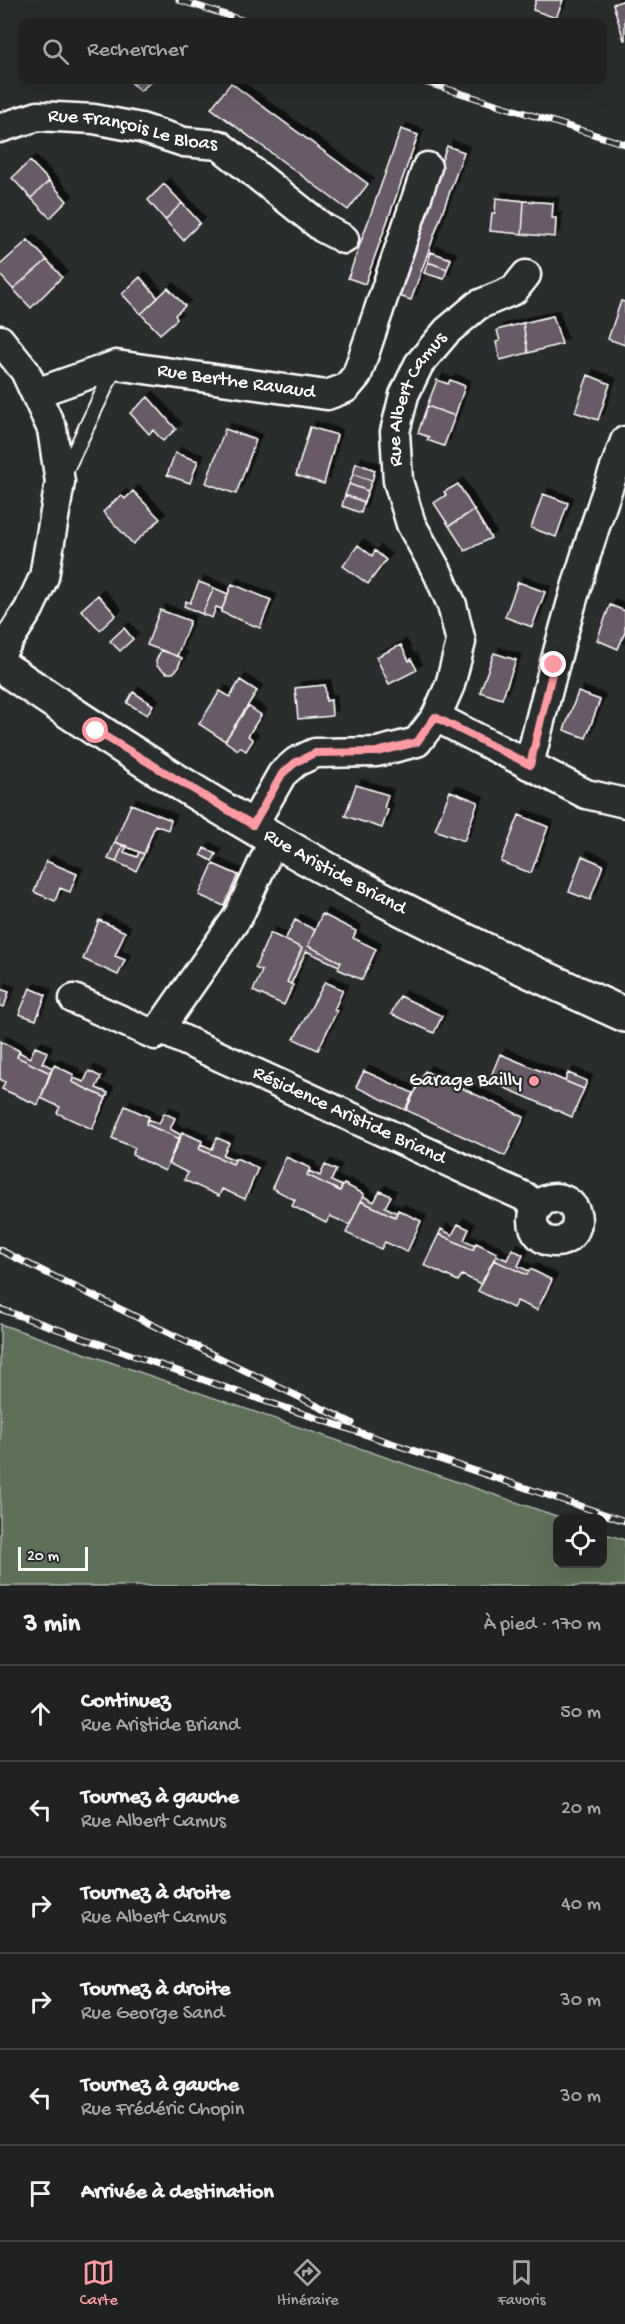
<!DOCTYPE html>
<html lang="fr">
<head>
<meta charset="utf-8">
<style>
	body { margin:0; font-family:"Gochi Hand",sans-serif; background:#2d2f2f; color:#f1f3f6 }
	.controls { position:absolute; right:18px; bottom:18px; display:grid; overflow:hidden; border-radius:12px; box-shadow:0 6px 24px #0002 }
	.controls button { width:54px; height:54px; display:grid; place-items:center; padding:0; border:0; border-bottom:2px solid #3d3f40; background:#202222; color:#f1f3f6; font:30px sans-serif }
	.scale { position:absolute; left:18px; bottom:15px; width:70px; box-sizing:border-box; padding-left:6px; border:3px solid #fff; border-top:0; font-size:16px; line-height:21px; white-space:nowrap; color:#fff; -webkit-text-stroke:4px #2a2d2e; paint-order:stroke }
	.stop { position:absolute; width:18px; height:18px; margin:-14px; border:4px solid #ff9aa2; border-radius:50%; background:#fff }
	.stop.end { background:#ff9aa2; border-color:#fff; box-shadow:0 2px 6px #0008 }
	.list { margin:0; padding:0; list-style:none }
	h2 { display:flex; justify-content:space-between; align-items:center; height:78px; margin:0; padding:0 24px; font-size:26px }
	h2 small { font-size:20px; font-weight:400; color:#a2a4a5 }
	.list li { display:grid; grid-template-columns:39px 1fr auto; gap:18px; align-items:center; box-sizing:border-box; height:96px; padding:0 24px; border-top:2px solid #3d3f40 }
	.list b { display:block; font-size:22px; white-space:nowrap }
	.list p { margin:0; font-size:20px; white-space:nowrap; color:#a2a4a5 }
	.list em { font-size:20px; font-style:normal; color:#a2a4a5 }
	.icon { flex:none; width:33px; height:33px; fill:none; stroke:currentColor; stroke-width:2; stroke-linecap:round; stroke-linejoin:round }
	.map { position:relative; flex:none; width:625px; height:1586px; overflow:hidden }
	.search { position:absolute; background:#202222; box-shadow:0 6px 24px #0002; left:18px; right:18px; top:18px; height:66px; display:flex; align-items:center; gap:15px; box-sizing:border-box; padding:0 21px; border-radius:12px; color:#a2a4a5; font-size:22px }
	.sheet { height:654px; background:#202222 }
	nav { display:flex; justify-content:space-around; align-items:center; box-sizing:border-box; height:84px; border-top:2px solid #3d3f40; background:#202222; font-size:16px; color:#a2a4a5 }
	nav a { display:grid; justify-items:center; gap:3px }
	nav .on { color:#ff9aa2 }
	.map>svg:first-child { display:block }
	.green { fill:#5e6f58; stroke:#aeb7ac; stroke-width:1.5 }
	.building { fill:#685a66; stroke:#fff; stroke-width:1.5; filter:url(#shadow) }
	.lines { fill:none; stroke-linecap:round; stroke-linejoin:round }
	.service-casing { stroke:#fff; stroke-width:18 }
	.minor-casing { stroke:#fff; stroke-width:33 }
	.secondary-casing { stroke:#fff; stroke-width:38 }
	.service { stroke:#2a2d2e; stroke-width:14 }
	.minor { stroke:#2a2d2e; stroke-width:28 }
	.secondary { stroke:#2a2d2e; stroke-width:33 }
	.rail-casing { stroke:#fff; stroke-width:7 }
	.rail { stroke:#2a2d2e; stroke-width:4.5; stroke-dasharray:14; stroke-linecap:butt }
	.route { stroke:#ff9aa2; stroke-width:8 }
	.poi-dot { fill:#ff9aa2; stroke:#2a2d2e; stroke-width:2 }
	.labels { text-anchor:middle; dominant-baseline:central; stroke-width:4.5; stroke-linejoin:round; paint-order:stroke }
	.street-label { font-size:20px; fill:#fff; stroke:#2a2d2e }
	.poi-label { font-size:20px; fill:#fff; stroke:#2a2d2e; text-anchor:end }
</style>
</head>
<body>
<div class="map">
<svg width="625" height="1586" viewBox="0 0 625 1586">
	<defs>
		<filter id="shadow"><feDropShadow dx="5.5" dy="-5.5" stdDeviation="0" flood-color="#0009"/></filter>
	</defs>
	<rect width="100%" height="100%" fill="#2a2d2e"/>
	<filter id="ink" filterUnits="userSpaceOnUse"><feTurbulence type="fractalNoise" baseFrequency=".0167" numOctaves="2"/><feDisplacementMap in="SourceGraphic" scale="12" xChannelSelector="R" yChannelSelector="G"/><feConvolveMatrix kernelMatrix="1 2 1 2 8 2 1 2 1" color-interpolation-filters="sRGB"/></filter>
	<g filter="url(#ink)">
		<path class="green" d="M0 1324 562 1518H558V1564H602L603 1533 625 1540V1586H0Z"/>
		<path class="building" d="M536 0H563L556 18 533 10Z
			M625 0V40H624L613 4Z
			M129 80H153L140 91Z
			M231 83 368 184 348 210 211 108Z
			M401 129 418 135 365 284 348 278Z
			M447 146 464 152 411 300 393 294Z
			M30 161 49 181 31 198 12 178Z
			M49 181 67 201 50 218 31 198Z
			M164 184 182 203 165 220 148 200Z
			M496 198 524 201 522 234 490 231 492 213H495Z
			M524 201 553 203 552 218H556L555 237 522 234Z
			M182 203 200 223 183 240 165 220Z
			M28 240 47 260 13 289 0 275V265Z
			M431 252 451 259 447 269 428 262Z
			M47 260 62 277 31 308 13 289Z
			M428 262 447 269 444 279 424 273Z
			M140 277 158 298 141 314 122 294Z
			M168 288 185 306 175 315 177 319 160 334 141 314Z
			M621 301 625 302V345L608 339Z
			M553 316 562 344 528 353 523 323Z
			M523 323 528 353 500 360 496 342 500 341 497 330Z
			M588 375 610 384 598 420 575 412Z
			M437 380 448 384 450 380 465 386 455 416 427 406Z
			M148 397 176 429 163 441 153 430 149 434 130 413Z
			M427 406 455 416 444 446 427 440 429 437 418 433Z
			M310 427 337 435 324 484 296 475Z
			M225 429 256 440 236 494 206 483Z
			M175 453 198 461 190 483 167 475Z
			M356 463 375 470 372 481 353 474Z
			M353 474 372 481 368 491 349 484Z
			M349 484 368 491 364 502 345 495Z
			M458 484 474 510 449 526 434 503 446 495 444 492Z
			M133 491 160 519 133 544 103 512 121 495 125 499Z
			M543 494 568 503 556 537 531 528Z
			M345 495 364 502 361 513 342 506Z
			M474 510 491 538 465 551 449 526Z
			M358 545 372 556 375 551 386 560 368 584 343 566Z
			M199 582 214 588 202 614 184 606 186 601 190 603Z
			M518 582 545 592 532 627 505 617Z
			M232 584 271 600 260 628 221 612Z
			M214 588 228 594 222 609 216 607 212 618 202 614Z
			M98 595 116 615 100 630 81 610Z
			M610 605 625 611V632L618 649 597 640Z
			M160 610 190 621 177 656 147 645Z
			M124 628 133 639 120 651 110 641Z
			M401 645 409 661 411 659 417 670 389 684 376 657Z
			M161 650 182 658 177 669 173 673H167L157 666 156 661Z
			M494 653 516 660 502 699 480 692Z
			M240 680 257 691 225 741 199 724 220 691 230 697Z
			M325 685 326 701 331 700 332 716 298 719 295 688Z
			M133 692 153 705 147 715 127 703Z
			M578 692 600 700 586 738 564 730Z
			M248 706 261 715 248 736 253 740 246 751 240 747 238 750 225 741Z
			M356 785 388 795 384 808 388 810 382 828 345 816Z
			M450 791 478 802 464 841 435 830Z
			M131 804 171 820 168 830 155 825 144 854 115 842Z
			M519 815 548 827 531 873 501 862Z
			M115 842 123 845 116 862 108 859Z
			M123 845 127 846 124 852 137 857 139 852 144 854 136 871 116 862Z
			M204 848 216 854 212 861 201 855Z
			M582 856 603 865 590 900 569 892Z
			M46 861 77 874 70 892 60 888 55 901 34 892Z
			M213 864 238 875 224 906 199 895Z
			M238 875 243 878 230 909 224 906Z
			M322 914 356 931 353 938 376 949 362 980 338 969 341 962 308 946Z
			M99 920 125 932 115 956 125 960 118 975 83 959Z
			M295 920 315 930 308 946 341 962 339 966 306 951 291 984 287 982 302 948 285 940Z
			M270 933 302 948 287 982 293 985 284 1005 253 991 262 971 255 968Z
			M325 982 343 990 334 1010 337 1011 318 1050 294 1039Z
			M30 988 46 995 36 1020 19 1014Z
			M0 989 9 992 4 1007 0 1006Z
			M400 996 442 1016 434 1033 391 1014Z
			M0 1041 20 1051 17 1057 50 1073 38 1105 2 1089 5 1082 0 1079Z
			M35 1047 47 1052 42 1063 53 1068 50 1073 17 1057 19 1052 30 1058Z
			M500 1054 584 1089 572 1117 489 1081Z
			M54 1065 74 1075 72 1082 106 1098 92 1129 57 1113 60 1107 41 1098Z
			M89 1071 101 1077 96 1088 108 1093 106 1098 72 1082 73 1078 84 1082Z
			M364 1071 413 1093 405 1110 356 1087Z
			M425 1071 524 1117 505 1156 406 1110Z
			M568 1073 587 1081 584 1089 565 1081Z
			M125 1106 149 1117 146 1124 180 1139 165 1171 132 1155 135 1148 112 1138Z
			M164 1113 175 1118 170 1129 181 1135 180 1139 146 1124 148 1119 159 1124Z
			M182 1132 202 1141 199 1149 233 1164 236 1158 258 1168 245 1199 222 1189 219 1196 184 1180 188 1173 168 1163Z
			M217 1138 229 1143 223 1155 235 1160 233 1164 199 1149 201 1144 212 1149Z
			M286 1157 310 1168 307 1175 340 1191 344 1184 364 1194 350 1225 330 1216 326 1223 292 1206 295 1200 272 1188Z
			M325 1165 336 1170 331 1181 342 1186 340 1191 307 1175 309 1171 320 1176Z
			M380 1191 391 1196 385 1207 397 1213 395 1217 361 1201 363 1196 374 1202Z
			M361 1201 395 1217 398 1210 421 1221 407 1252 385 1242 381 1249 346 1233Z
			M458 1224 469 1229 464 1240 475 1245 473 1250 439 1234 441 1229 452 1235Z
			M439 1234 473 1250 476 1243 497 1253 481 1284 462 1275 458 1281 424 1265Z
			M512 1249 523 1255 518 1266 529 1271 527 1275 494 1260 496 1255 507 1260Z
			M494 1260 527 1275 530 1269 552 1280 537 1310 517 1301 513 1308 478 1291Z"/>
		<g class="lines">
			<g class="service-casing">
				<path id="service" d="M64 474 115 367"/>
			</g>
			<g class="minor-casing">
				<g id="minor">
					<path id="s1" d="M0 128 38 116 94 119 141 128 184 142 219 145 323 228 344 239"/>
					<path d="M0 340 25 371 52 429 60 482 44 577 29 609 0 654"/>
					<path id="s2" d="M36 393 116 365 327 395 346 388 357 375 427 167"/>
					<path d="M436 717 586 794 625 803"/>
					<path d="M529 765C556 655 585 546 625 441"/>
					<path id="s3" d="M253 825 282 774 296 762 315 753 377 752 417 742 436 717 450 685 461 642 452 605 438 573 411 524 398 481 395 432 404 395 419 364 447 331 478 305 514 290 526 275"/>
					<path d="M74 999 155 1035 239 915 274 839"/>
					<path id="s4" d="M160 1029 525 1197 538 1207"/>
					<circle cx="555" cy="1220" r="22"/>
				</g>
			</g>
			<g class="secondary-casing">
				<g id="secondary">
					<path id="s5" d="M0 665C121 748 245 827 375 895 457 938 541 977 625 1015"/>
				</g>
			</g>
			<use href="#service" class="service"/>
			<use href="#minor" class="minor"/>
			<use href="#secondary" class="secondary"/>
			<g class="rail-casing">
				<path id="rail" d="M179 0 248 22
					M418 80 625 144
					M0 1250 352 1423
					M0 1309 244 1394 625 1521"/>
			</g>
			<use href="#rail" class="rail"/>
		</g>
	</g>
	<g class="lines" filter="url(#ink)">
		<path class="route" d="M96 731 253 825 282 774 296 762 315 753 377 752 417 742 435 717 530 765 554 665"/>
	</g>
	<circle class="poi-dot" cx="534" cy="1081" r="6"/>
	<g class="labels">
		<g class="street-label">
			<text stroke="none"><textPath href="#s1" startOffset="136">Rue François Le Bloas</textPath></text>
			<text stroke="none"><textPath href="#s2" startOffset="206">Rue Berthe Ravaud</textPath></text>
			<text stroke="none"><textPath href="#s3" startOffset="573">Rue Albert Camus</textPath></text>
			<text stroke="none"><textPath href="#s5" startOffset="394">Rue Aristide Briand</textPath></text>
			<text stroke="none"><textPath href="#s4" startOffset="208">Résidence Aristide Briand</textPath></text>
		</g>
		<g class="poi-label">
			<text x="522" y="1081">Garage Bailly</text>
		</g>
	</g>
</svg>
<div class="controls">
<button><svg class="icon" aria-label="locate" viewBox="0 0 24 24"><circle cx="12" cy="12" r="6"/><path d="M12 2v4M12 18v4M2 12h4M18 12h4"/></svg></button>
</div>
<div class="scale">20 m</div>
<div class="stop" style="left:96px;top:731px"></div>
<div class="stop end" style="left:554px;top:665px"></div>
<div class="search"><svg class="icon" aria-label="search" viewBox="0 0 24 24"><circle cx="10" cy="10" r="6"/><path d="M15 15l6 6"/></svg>Rechercher</div>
</div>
<section class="sheet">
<h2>3 min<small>À pied · 170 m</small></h2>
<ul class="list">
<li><svg class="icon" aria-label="ahead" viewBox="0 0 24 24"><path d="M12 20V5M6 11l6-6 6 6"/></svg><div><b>Continuez</b><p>Rue Aristide Briand</p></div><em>50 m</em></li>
<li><svg class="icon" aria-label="left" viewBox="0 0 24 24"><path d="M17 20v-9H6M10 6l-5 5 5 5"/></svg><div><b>Tournez à gauche</b><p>Rue Albert Camus</p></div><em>20 m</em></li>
<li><svg class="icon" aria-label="right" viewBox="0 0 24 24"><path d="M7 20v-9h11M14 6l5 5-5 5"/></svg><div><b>Tournez à droite</b><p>Rue Albert Camus</p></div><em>40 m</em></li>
<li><svg class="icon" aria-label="right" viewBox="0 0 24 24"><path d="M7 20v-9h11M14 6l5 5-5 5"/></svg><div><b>Tournez à droite</b><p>Rue George Sand</p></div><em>30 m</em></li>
<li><svg class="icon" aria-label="left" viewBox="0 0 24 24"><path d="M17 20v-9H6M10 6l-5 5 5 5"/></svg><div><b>Tournez à gauche</b><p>Rue Frédéric Chopin</p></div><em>30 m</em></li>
<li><svg class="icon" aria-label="arrive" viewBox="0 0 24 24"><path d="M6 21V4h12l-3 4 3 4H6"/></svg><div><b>Arrivée à destination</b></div></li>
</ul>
</section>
<nav>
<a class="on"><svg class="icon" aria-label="map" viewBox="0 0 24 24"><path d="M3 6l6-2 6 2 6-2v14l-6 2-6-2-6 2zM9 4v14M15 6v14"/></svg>Carte</a>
<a><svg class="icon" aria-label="directions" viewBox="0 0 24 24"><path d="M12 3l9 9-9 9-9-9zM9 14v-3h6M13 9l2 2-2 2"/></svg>Itinéraire</a>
<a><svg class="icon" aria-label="saved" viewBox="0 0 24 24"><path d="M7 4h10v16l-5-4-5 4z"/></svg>Favoris</a>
</nav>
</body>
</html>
